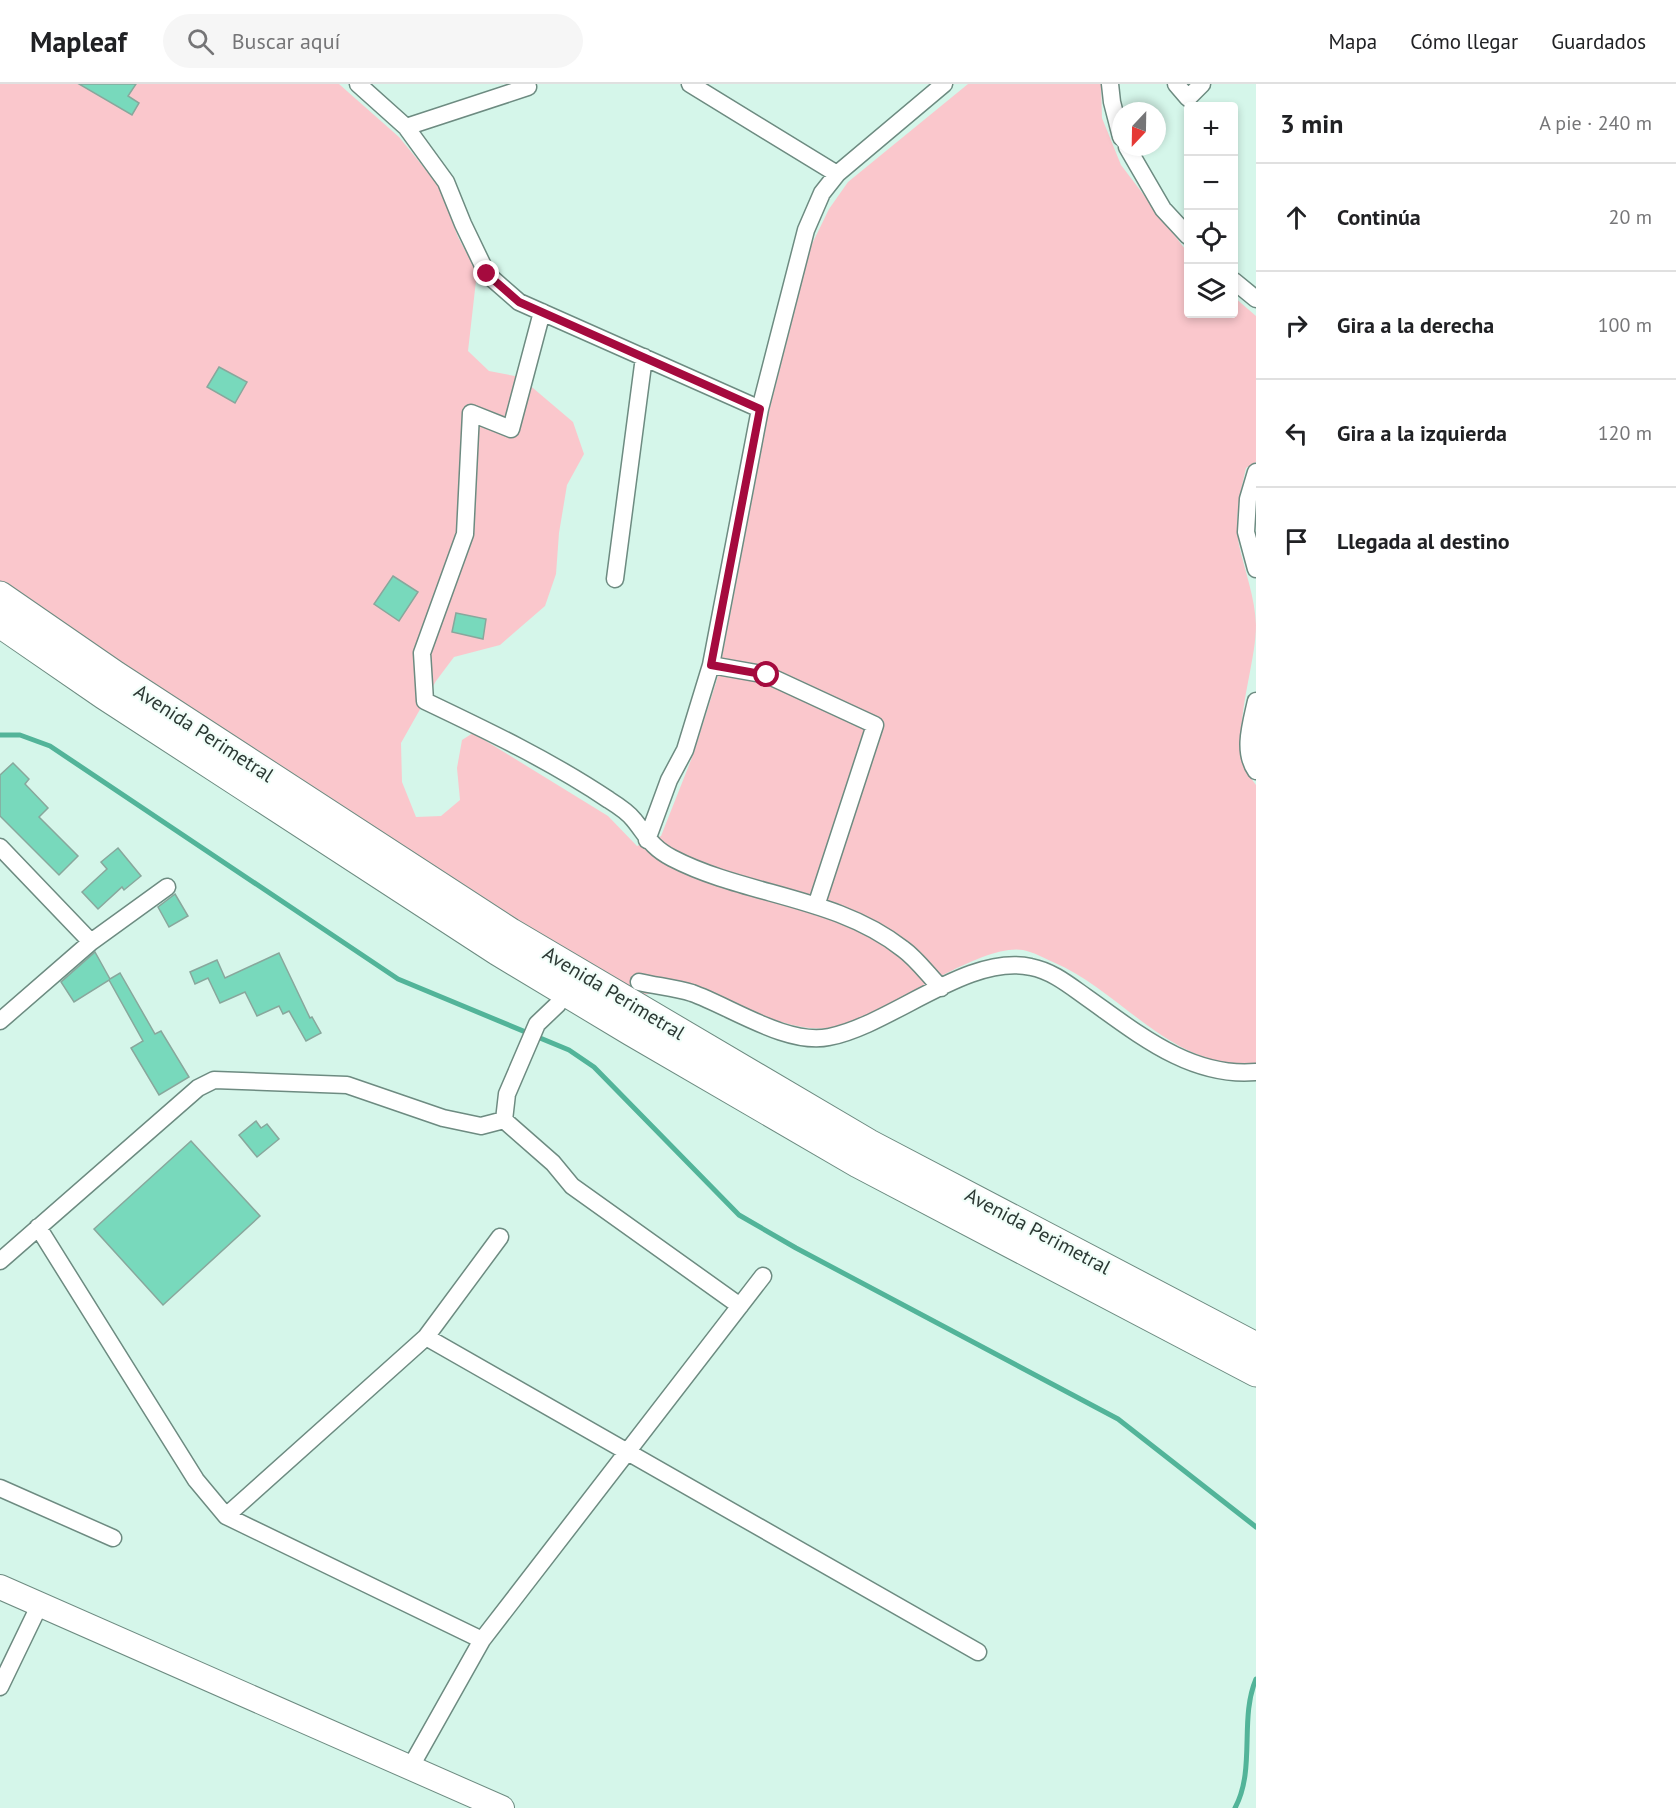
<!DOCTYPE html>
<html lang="es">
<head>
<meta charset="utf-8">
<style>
	body { margin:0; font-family:"PT Sans",sans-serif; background:#f6f6f6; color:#202124 }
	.controls { position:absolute; right:18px; top:18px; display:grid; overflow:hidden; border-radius:6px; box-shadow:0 3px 9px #0003 }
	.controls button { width:54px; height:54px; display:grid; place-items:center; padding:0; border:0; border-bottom:2px solid #e0e0e0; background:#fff; color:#202124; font:30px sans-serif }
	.compass { position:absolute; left:1112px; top:18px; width:54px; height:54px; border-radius:50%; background:#fff; box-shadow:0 3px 9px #0003; rotate:202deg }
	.stop { position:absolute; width:18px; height:18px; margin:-14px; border:4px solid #a50a3e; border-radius:50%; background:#fff }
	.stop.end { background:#a50a3e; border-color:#fff; box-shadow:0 2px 6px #0008 }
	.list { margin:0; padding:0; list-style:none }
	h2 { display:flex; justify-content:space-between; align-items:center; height:78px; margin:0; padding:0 24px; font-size:26px }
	h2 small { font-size:20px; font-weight:400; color:#757577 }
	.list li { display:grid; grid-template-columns:39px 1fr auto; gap:18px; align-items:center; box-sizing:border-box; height:108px; padding:0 24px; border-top:2px solid #e0e0e0 }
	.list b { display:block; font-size:22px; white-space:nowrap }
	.list em { font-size:20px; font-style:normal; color:#757577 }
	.icon { flex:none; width:33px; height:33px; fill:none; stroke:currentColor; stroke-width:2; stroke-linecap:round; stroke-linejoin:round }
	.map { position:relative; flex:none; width:1256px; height:1724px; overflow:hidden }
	header { display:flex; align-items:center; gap:36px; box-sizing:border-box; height:84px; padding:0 30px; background:#fff; border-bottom:2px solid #e0e0e0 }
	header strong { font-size:28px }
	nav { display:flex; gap:33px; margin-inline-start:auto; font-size:21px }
	.search { width:420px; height:54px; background:#f6f6f6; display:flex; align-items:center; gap:15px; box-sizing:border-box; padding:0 21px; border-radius:33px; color:#757577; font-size:22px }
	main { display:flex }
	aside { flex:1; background:#fff }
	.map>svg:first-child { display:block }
	.green { fill:#fac7cc }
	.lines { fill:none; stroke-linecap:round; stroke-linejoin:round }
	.stream { stroke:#52b499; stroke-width:5 }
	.building { fill:#78d9bc; stroke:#88a79c; stroke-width:1.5 }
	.street-casing { stroke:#6d8b81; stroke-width:19 }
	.secondary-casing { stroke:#6d8b81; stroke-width:26 }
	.primary-casing { stroke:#6d8b81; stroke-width:29 }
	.street { stroke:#fff; stroke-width:16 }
	.secondary { stroke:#fff; stroke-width:24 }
	.primary { stroke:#fff; stroke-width:27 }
	.route { stroke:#a50a3e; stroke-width:8 }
	.labels { text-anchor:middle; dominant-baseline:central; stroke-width:4.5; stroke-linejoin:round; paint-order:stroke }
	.street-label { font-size:20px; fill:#2c3934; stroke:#f1fef9 }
</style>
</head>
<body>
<header>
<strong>Mapleaf</strong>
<div class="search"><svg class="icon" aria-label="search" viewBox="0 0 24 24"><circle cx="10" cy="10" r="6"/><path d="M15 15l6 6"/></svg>Buscar aquí</div>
<nav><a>Mapa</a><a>Cómo llegar</a><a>Guardados</a></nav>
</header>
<main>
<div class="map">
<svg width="1256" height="1724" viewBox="0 0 1256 1724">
	<rect width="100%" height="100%" fill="#d5f6ea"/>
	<path class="green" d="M0 0H339L399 53 440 103 458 153 477 188 468 267 489 287 520 293 573 338 584 370 567 401 559 449 556 490 545 522 500 561 454 573 436 597 401 659 402 698 416 733 441 732 460 716 457 684 462 656 473 649 608 732 637 762 661 752 693 671 719 589 768 331 811 162 829 125 848 98 968 0H1101L1102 34 1121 81 1188 169V230H1234V213L1256 232V378L1246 384C1240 410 1234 434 1239 461 1245 488 1255 513 1256 541 1256 589 1223 661 1256 701V981C1167 983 1126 910 1053 878 1044 874 1033 868 1023 866 980 859 889 927 844 941 810 951 778 937 746 926 723 919 696 913 671 909 657 907 640 912 626 914L0 511Z"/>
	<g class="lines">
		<path class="stream" d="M0 651H20L50 662 398 895 569 966 594 983 739 1131 796 1164 1118 1335 1256 1443
			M1235 1724C1256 1685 1239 1635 1256 1595"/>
	</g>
	<path class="building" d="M79 0H136L128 12 139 19 132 31Z
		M219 283 247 298 235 319 207 303Z
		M393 492 418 508 399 537 374 520Z
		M456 529 486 535 483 555 452 548Z
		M13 679 29 695 25 700 48 724 39 733 78 772 59 791 0 732V691Z
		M118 764 141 792 124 806 122 803 98 825 82 808 107 785 101 778Z
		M175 810 188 832 169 843 158 823Z
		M95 868 110 895 120 889 155 950 161 947 189 993 159 1011 131 964 143 957 109 896 74 918 61 898Z
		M279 869 310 934 312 933 321 949 306 957 289 927 283 930 279 922 257 932 245 908 220 919 208 894 195 900 190 888 217 876 225 894Z
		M256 1037 261 1044 267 1040 279 1055 257 1073 239 1051Z
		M191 1057 260 1132 163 1221 94 1145Z"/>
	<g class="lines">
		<g class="street-casing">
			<path id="street" d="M358 0 406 43 446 98 463 140 487 190 519 218 760 325
				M690 0 837 90
				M1110 0 1112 18 1121 53
				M1176 0 1188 14 1202 0
				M406 43 528 3 527 0
				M1127 63 1163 125 1188 152
				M1234 197 1256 215
				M542 228 511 345 471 329 465 450 422 569 425 617C488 647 551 677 609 716 617 721 628 728 634 736 647 752 651 763 672 774 745 812 836 812 903 865 917 875 929 892 941 904
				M1256 388 1248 415 1246 448 1256 485
				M615 495 644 273
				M711 581 767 591 875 641 816 822
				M1256 617C1251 640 1242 667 1256 687
				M647 756 669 696 685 666 711 581 760 325 806 146 822 109 837 90 944 0
				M0 763 91 858
				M639 898C656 902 676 904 692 909 731 923 788 962 829 953 891 941 968 869 1031 883 1052 887 1069 901 1086 913 1137 949 1190 994 1256 988
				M0 937 91 858 167 803
				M504 1036 553 1079 572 1102 740 1222
				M38 1143 196 1396 226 1432 482 1556
				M0 1177 198 1004 214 996 347 1001 443 1034 481 1042 504 1036 507 1010 537 940 558 920
				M426 1253 978 1568
				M0 1404 113 1454
				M226 1432 426 1253 500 1153
				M0 1603 40 1520
				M410 1684 482 1556 763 1192"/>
		</g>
		<g class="secondary-casing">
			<path id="secondary" d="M0 1503 502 1724"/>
		</g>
		<g class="primary-casing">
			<path id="primary" d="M0 511 116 591 511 848 869 1059 1256 1262
				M0 540 103 611 498 868 631 948 858 1080 1256 1289"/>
		</g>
		<use href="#street" class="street"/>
		<use href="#secondary" class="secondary"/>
		<use href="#primary" class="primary"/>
	</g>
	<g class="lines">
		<path class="route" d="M487 190 519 218 760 325 711 581 767 591"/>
	</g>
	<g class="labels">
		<g class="street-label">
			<text transform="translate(204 649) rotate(33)">Avenida Perimetral</text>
			<text transform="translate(614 909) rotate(31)">Avenida Perimetral</text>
			<text transform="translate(1038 1147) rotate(28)">Avenida Perimetral</text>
		</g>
	</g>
</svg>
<div class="controls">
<button>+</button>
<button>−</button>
<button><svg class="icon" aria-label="locate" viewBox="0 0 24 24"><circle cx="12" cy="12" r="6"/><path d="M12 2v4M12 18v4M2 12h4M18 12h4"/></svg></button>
<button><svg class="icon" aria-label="layers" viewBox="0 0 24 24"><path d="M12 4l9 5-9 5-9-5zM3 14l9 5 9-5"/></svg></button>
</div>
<svg class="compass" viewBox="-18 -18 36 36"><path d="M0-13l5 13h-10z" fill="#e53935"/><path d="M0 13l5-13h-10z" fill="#757577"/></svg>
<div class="stop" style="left:767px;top:591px"></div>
<div class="stop end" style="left:487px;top:190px"></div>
</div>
<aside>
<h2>3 min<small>A pie · 240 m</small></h2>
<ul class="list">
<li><svg class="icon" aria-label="ahead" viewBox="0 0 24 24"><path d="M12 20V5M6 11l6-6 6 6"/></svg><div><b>Continúa</b></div><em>20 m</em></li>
<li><svg class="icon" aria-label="right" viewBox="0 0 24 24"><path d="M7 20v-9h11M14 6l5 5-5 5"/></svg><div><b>Gira a la derecha</b></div><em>100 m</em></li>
<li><svg class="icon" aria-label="left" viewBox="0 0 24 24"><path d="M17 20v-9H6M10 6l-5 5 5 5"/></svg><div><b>Gira a la izquierda</b></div><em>120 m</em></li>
<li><svg class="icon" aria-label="arrive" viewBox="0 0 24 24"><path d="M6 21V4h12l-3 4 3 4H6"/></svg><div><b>Llegada al destino</b></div></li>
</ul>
</aside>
</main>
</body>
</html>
